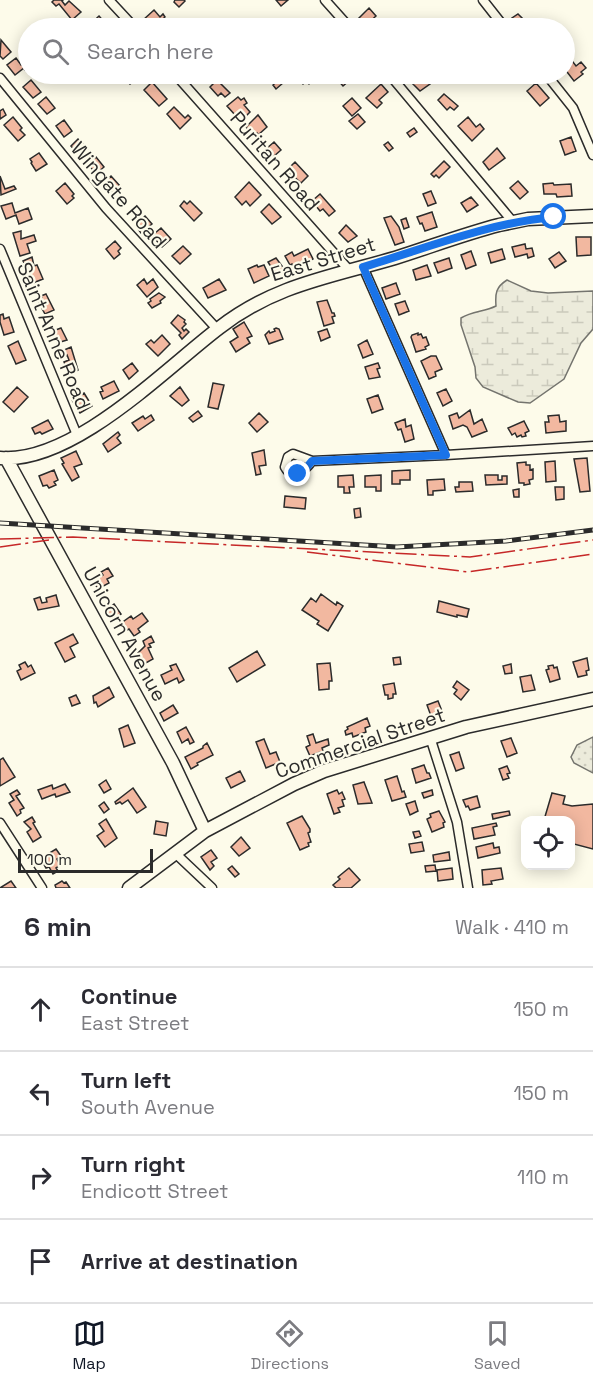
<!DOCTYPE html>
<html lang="en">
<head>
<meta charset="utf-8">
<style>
	body { margin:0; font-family:"Space Grotesk",sans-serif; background:#f7f7f7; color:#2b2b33 }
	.controls { position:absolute; right:18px; bottom:18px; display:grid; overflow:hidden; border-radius:12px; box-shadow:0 3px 15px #0003 }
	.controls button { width:54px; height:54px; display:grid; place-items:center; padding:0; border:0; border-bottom:2px solid #e1e1e2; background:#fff; color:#2b2b33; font:30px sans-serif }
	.scale { position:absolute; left:18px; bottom:15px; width:135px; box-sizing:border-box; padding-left:6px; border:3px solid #2b2b2b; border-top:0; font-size:16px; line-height:21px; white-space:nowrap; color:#2b2b2b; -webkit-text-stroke:4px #fdfbea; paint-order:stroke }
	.stop { position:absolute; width:18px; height:18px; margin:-14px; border:4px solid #1a73e8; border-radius:50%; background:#fff }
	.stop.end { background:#1a73e8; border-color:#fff; box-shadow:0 2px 6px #0008 }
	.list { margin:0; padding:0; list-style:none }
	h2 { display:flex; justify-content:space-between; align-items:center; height:78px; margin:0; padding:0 24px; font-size:26px }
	h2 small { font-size:20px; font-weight:400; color:#7c7c81 }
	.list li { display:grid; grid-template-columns:39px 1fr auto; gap:18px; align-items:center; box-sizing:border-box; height:84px; padding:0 24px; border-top:2px solid #e1e1e2 }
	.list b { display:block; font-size:22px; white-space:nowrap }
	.list p { margin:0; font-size:20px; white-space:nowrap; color:#7c7c81 }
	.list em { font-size:20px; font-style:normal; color:#7c7c81 }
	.icon { flex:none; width:33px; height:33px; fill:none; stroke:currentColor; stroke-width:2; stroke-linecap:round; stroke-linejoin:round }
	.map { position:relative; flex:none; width:593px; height:888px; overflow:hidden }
	.search { position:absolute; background:#fff; box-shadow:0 3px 15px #0003; left:18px; right:18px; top:18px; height:66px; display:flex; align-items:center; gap:15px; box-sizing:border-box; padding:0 21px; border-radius:33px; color:#7c7c81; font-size:22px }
	.sheet { height:414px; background:#fff }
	nav { display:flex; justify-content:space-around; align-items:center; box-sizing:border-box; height:84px; border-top:2px solid #e1e1e2; background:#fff; font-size:16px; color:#7c7c81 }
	nav a { display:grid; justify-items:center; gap:3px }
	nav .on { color:#111827 }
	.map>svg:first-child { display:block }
	.wetland { fill:url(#wetland-marsh); stroke:#74746e; stroke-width:1.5 }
	.park { fill:url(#park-dots); stroke:#74746e; stroke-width:1.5 }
	.building { fill:#f2b8a0; stroke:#2b2b2b; stroke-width:1.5 }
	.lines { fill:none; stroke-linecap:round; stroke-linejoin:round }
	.street-casing { stroke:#2b2b2b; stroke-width:11 }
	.secondary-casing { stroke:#2b2b2b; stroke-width:15 }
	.street { stroke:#fdfbea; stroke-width:8 }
	.secondary { stroke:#fdfbea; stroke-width:12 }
	.rail-casing { stroke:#2b2b2b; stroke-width:5 }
	.rail { stroke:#fdfbea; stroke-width:3; stroke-dasharray:9; stroke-linecap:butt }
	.power { stroke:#c62828; stroke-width:1.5; stroke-dasharray:21 4.5 3 4.5; stroke-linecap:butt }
	.route { stroke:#1a73e8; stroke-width:8 }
	.labels { text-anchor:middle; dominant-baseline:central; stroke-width:4.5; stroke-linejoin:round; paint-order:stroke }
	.street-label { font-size:20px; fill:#2b2b2b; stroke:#fdfbea }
</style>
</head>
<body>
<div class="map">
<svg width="593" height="888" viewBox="0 0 593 888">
	<defs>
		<pattern id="wetland-marsh" width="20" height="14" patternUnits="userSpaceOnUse" patternTransform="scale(1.5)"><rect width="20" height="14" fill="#ecebdb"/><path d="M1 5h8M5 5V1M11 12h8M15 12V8" fill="none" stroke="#cbcabc"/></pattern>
		<pattern id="park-dots" width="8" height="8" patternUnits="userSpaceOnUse" patternTransform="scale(1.5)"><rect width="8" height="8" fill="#ecebdb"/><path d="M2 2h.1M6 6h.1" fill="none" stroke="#cbcabc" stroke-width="1.8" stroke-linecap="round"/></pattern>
	</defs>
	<rect width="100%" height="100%" fill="#fdfbea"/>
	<path class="wetland" d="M507 280 531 291 548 293 593 291V329L581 343 564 379 530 403 518 402 483 387 476 378 475 367 461 325V318C473 311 484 312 496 306 495 293 496 287 507 280Z"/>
	<path class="park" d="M593 737V773L574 763 571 757 577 745Z"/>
	<path class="building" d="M54 0H63L62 1 65 5 69 1 81 12 72 20 59 4 56 6 52 2Z
		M175 0H184L185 1 179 7 174 2Z
		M276 0H288L281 6Z
		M369 8 376 16 365 26 358 19Z
		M154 10 160 17 163 14 165 17 153 28H149L142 21Z
		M518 14 522 18 515 23 512 18Z
		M99 16 105 23 99 28H86Z
		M1 40 11 52 3 59 0 56Z
		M566 53 576 66 581 62 586 68 581 72 583 74 574 81 564 68Z
		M16 58 21 65 23 62 28 68 25 70 24 68 15 75 7 65Z
		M119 74H139L141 76 130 84Z
		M194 74H210L201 81Z
		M298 74H314L312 76 315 79 309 84 307 81 303 84 296 76Z
		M342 74H357L343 86 336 78Z
		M423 74H430L431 75 433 74 437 79 420 91 413 84Z
		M280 79 283 83 276 89 273 85Z
		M31 80 41 92 33 98 23 87Z
		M217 80 230 93 225 97 221 93 218 96 210 87Z
		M152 82 167 99 159 106 144 90Z
		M536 83 549 98 540 106 527 91Z
		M381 84 388 92 379 100 382 103 377 108 366 98Z
		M444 94 458 106 454 110 450 107 447 110 438 100Z
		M46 97 55 108 47 114 38 104Z
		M238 97 241 100 244 98 247 103 244 105 250 112 245 117 240 113 236 116 227 106Z
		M352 98 361 108 352 116 343 106Z
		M174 107 185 118 188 115 191 118 180 129 167 114Z
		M3 109 6 115 0 119V111Z
		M358 114 365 122 357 129 349 121Z
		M258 115 267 127 258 135 257 133 254 136 246 127Z
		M13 117 22 128 20 130 25 135 18 141 4 125Z
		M468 117 476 127 480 124 484 129 472 141 458 126Z
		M64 120 72 131 64 137 56 126Z
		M414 128 417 132 410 137 407 133Z
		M571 137 576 151 565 155 560 141Z
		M78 139 88 149 80 156 71 146Z
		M274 142 281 150 273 157 266 149Z
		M388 142 393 148 389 151 384 145Z
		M497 148 505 158 489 170 483 162Z
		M39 153 47 164 36 171 31 163 32 162 30 159Z
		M96 157 104 167 96 174 88 164Z
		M444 161 450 167 439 178 436 175 434 177 431 174Z
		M295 162 308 176 301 183 290 173 293 170 290 167Z
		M0 176 5 189 14 186 16 189 1 195Z
		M111 176 120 186 113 193 103 183Z
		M518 181 528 192 520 199 510 188Z
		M249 182 261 195 250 206 246 201 242 205 235 197Z
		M65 183 74 194 72 196 74 198 67 204 56 191Z
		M553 183 554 185 571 184 572 196 557 197 556 194H544L543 184Z
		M431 191 436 203 428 206 423 194Z
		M320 194 335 211 329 216 323 209 320 211 312 201Z
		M471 197 478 205 467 212 461 203Z
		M184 201 187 204 190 201 202 213 194 221 180 206Z
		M12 203 15 213 28 208 32 219 19 224 16 215 6 219 1 206Z
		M269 204 281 217 272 224 261 212Z
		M432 212 437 227 425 231 422 223 420 224 417 217Z
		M145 216 152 224 141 233 135 225Z
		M391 216 399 227 404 242 395 245 384 218Z
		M406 218 409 227 404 229 401 220Z
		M346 225 357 236 348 242 339 233Z
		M161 228 171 239 162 247 156 240 158 238 154 234Z
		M21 231V239L34 235 36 241 27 244 30 253 20 256 13 233Z
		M576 237H591V255L577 256Z
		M115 241 121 248 118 251 120 254 114 259 106 249Z
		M525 244 526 249 532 248 534 256 528 258 527 254 515 257 512 247Z
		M183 246 191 254 180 264 172 256Z
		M308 249 313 259 295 269 292 264 290 265 285 256 292 252 294 256Z
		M502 249 505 259 491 263 488 253Z
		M471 251 476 265 466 269 461 255Z
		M559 252 566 261 555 268 549 259Z
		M32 257 34 266 37 265 43 279 33 283 23 261Z
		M276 258 285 270 276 275 268 262Z
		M449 258 452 268 438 273 434 263Z
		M257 265 258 267 264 265 269 276 254 283 248 269Z
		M427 265 431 276 416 280 413 270Z
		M144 279 147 284 153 279 158 287 147 297 137 285Z
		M219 279 226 290 208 298 203 288Z
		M396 283 400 294 386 299 382 288Z
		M159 293 165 297 160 301 161 303 152 308 148 303 151 301 150 299Z
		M46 294 54 310 45 314 39 303 43 301 41 296Z
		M327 300 332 313H334L335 316 332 317 334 323 324 326 317 302Z
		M405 301 409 311 399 315 395 304Z
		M3 314 4 319 9 317 14 332 4 335 0 322V315Z
		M178 315 185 320 184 322 186 324 182 328 184 331 186 329 189 332 182 339 179 335 181 333 171 323Z
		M244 322 252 336 247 338 250 343 236 352 230 342 238 337 233 329Z
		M61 328 67 340 57 343 53 331Z
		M276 328 279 329 283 339 269 344 265 335 269 331 270 333 275 331 274 329Z
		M327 329 330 337 321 341 318 332Z
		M418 333V335L421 334 423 338 426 337 429 345 425 347 426 349 416 352 411 337 412 335Z
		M162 335 170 344 158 356 146 344 151 340 154 343Z
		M367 340 373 354 363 358 358 345Z
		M18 341 26 360 16 364 8 346Z
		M71 347 78 370 69 374 64 362 69 360 67 355 64 357 62 351Z
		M431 356H436L442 369 435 372 436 376 429 379 421 361Z
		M132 363 138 371 129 379 123 370Z
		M378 363 380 368 377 369 380 377 369 379 365 367Z
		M114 381 119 391 103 399 100 392 103 391 101 387Z
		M213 383 224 385 218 409 208 407Z
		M17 387 28 397 14 412 3 402Z
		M180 387 189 400 182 406 170 396Z
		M446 389 452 401 443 406 437 393Z
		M84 393 92 406 80 413 72 400Z
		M378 395 383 409 372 413 367 399Z
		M470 410 474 424 482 419 487 431 472 437 467 427 463 425 453 429 449 416 457 413 459 418Z
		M198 411 202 416 193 422 189 418Z
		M259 413 268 422 257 432 249 423Z
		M151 415 154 420 138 431 132 423 143 416 145 419Z
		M559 415 560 422 566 421V431L546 433 545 422H549L548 416Z
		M405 419 406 427 411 425 414 439 405 442 401 429 398 430 395 423Z
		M48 420 53 429 42 434 40 432 35 434 32 428Z
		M524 421 529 431 525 433 526 436 522 437 521 435 517 437 515 433 512 435 508 428Z
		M118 432 120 435 117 438 121 443 108 452 103 444Z
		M264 450 266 465 259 466 261 474 256 475 252 453Z
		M76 451 82 464 74 467 79 477 72 481 62 464 64 463 61 458Z
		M587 458 590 491 580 492 574 459Z
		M555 461 556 481 546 482 545 462Z
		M526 462V465H530V470L533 469V479L529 480 530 484 524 485V483H519L517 463Z
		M54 470 58 480 54 482 56 485 49 488 47 485 43 486 39 476Z
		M410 470V480H400V484H392V471Z
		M353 475 354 487H349L350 493H344V487H338V476Z
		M381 475V491H376V487H365V476Z
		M485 475H498V480H502V476H507V484L486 485Z
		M444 479 445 490 433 491V495H428L427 480Z
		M459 482H472L473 491 456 492 455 487H459Z
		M555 487H564V499L556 500Z
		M519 489V497H514L513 490Z
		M285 496 306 498 305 509 284 507Z
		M360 508 361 517 355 518 354 509Z
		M108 568 113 576 107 579 109 583 98 589 93 581 103 575 101 572Z
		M321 594 336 605 337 602 343 606 328 631 317 624 319 621 302 610 311 598 316 602Z
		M56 595 59 606 38 610 34 599 40 597 42 603 47 602 46 598Z
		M439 601 469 609 467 617 457 615V617L437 612Z
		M114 604 121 614 112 620 105 611Z
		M142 613 148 621 138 629 140 632 134 636 129 629 125 631 120 624 131 616 133 619Z
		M73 634 78 643 70 647 75 657 65 662 55 643Z
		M151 636 154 642 149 644 151 647 148 648 153 659 144 664 138 653 145 646 143 641Z
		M257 651 265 665 237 682 229 668Z
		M400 657 401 664 394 665 393 658Z
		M587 658 589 670 586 671 587 675 578 677 573 662Z
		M25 662 28 667 31 665 35 673 21 680 17 671 21 669 19 665Z
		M330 663 332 681H329V689L319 690 317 664Z
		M176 664 184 680 179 683 177 678 165 684 161 675 172 670 170 666Z
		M511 664 512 673 505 674 503 666Z
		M553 665 554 668 557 667 560 679 550 682 546 670 549 669 548 666Z
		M531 675 535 690 523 692 520 677Z
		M457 681 469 690 461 700 454 694 457 690 453 687Z
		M394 683 396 694H393V698L388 699V695H385L383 685Z
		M109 687 114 697 98 707 96 702 94 703 93 696Z
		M76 695 80 703 72 706 69 698Z
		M438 701 442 711 431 716 427 705Z
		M173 705 178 713 164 721 160 713Z
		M367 718 370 726 365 728 366 732 353 737 352 733 346 735 345 731 348 729 347 727Z
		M128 725 135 743 124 747 119 729Z
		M186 727 194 742 190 744 188 739 182 743 177 732Z
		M313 734 316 743 328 739 329 745 322 748 323 751 310 756 306 747 310 745 307 736Z
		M511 738 517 753 507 757 501 741Z
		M264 739 270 754 276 752 280 762 266 768 256 742Z
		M207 743 213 755 197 763 198 765 191 769 185 757 203 748V746Z
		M459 752 464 768 456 771 450 755Z
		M3 758 15 777 0 786V760Z
		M424 765 427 773H429L431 778 416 783 412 769Z
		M507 766 510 773 507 774 509 778 503 780 499 769Z
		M240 771 245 781 231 788 226 778Z
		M397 776 402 792 404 791 406 797 392 801 385 780Z
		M106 780 111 789 104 793 99 785Z
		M364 782 372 803 358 804 353 785Z
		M65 784 70 792 56 797 55 794 42 799 38 790 52 785 53 789Z
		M133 788 146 807 137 813 128 800 122 804 120 802 116 804 115 802Z
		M17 790 20 794 16 796 24 808 20 810 21 813 17 816 9 803 14 800 10 794Z
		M337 790 339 794 342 792 345 799 342 800 344 806 338 808 340 812 334 814 327 794Z
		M432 790 433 795 424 798 422 793Z
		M552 793 565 796 563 804 572 806 593 804V849L570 843V820H544Z
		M477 796 480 807 470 810 468 806 466 807 463 800Z
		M415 801 418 811 410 815 406 804Z
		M104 802 109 809 104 813 99 806Z
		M439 811 445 822 443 823 444 827 432 832 427 819 431 817 430 814Z
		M509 811 510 815 493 819 492 814Z
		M302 816 310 829V832L308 833 311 842 308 843 309 846 300 850 287 823Z
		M32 817 35 822 33 823 41 837 33 842 27 832 31 829 24 822Z
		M106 819 117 838 105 847 97 836 104 831 99 824Z
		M156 821 168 823 166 836 154 834Z
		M496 823 497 826 493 827 495 835 474 839 472 828Z
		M419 831 421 836 415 838 413 832Z
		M241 837 250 848 239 856 231 847Z
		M422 842 424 851 411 853 409 844Z
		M493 843 494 848 499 847 500 853 478 858 476 847Z
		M56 849 61 856 57 859 60 865 56 868 58 871 53 874 49 867 46 868 43 863 45 861 43 857Z
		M211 850 217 858 211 862 214 866 210 870 201 857Z
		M449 852 450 860 434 862 433 855Z
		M435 865 436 871 426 872 425 866Z
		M232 866 239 874 235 877 228 869Z
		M349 868 360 880 351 888H336L333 885 340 879 338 877Z
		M452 868 453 879 438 881 437 870Z
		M501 868 503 879 491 881 492 884 483 885 482 870Z
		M11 881 16 888H0Z
		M62 881 64 883 66 882 70 888H56L55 885Z"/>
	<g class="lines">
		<g class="street-casing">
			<path id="street" d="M109 0 135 28
				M325 0 350 28
				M483 0 505 28
				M175 74 349 270
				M389 74 513 222
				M546 74 573 108 593 155
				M0 78 106 208 217 329
				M0 249 77 435
				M363 267 446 455
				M312 461C305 470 293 482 285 467L288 457 293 454 312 461 446 455 593 446
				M430 737 457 822 468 888
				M0 823 42 888
				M175 853 212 888"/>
		</g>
		<g class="secondary-casing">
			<path id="secondary" d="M0 458C73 464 165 369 219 328 274 285 330 277 395 258 430 247 464 234 499 225L528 219 593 216
				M6 458 173 763 205 831
				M129 888 205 831 294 784 324 771 466 727 593 699"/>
		</g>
		<use href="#street" class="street"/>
		<use href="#secondary" class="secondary"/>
		<g class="rail-casing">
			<path id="rail" d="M0 523 397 547 506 541 593 530"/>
		</g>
		<use href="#rail" class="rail"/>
		<path class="power" d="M0 539 73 537 470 557 593 540
			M0 547 49 540
			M307 552 468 572 593 554"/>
	</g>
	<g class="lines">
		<path class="route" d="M298 474 303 472 312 461 446 455 363 267C427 248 488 223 554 217"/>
	</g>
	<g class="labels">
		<g class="street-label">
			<text transform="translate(275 161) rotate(49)">Puritan Road</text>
			<text transform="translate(119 195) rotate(49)">Wingate Road</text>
			<text transform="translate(323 259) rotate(-17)">East Street</text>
			<text transform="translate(54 336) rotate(67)">Saint Anne Road</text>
			<text transform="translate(125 634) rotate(61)">Unicorn Avenue</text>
			<text transform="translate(360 743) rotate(-19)">Commercial Street</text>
		</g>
	</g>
</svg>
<div class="controls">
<button><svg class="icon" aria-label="locate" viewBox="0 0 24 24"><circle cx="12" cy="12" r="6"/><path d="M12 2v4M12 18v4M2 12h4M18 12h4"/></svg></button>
</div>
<div class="scale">100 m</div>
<div class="stop" style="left:554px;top:217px"></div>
<div class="stop end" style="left:298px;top:474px"></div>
<div class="search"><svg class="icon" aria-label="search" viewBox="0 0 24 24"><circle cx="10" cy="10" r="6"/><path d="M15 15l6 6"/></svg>Search here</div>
</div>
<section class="sheet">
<h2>6 min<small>Walk · 410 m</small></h2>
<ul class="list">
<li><svg class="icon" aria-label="ahead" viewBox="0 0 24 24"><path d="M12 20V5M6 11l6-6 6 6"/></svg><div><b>Continue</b><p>East Street</p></div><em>150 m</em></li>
<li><svg class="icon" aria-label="left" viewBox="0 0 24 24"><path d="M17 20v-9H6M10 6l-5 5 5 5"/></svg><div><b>Turn left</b><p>South Avenue</p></div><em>150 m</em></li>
<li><svg class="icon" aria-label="right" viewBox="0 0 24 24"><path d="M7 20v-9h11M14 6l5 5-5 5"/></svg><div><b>Turn right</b><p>Endicott Street</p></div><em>110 m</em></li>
<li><svg class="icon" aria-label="arrive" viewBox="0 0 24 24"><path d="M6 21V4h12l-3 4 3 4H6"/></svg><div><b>Arrive at destination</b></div></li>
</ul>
</section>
<nav>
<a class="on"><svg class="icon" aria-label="map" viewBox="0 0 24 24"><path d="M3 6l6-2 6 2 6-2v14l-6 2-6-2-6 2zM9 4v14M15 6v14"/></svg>Map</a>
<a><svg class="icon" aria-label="directions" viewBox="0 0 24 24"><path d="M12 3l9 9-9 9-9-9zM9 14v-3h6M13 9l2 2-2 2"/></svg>Directions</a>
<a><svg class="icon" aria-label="saved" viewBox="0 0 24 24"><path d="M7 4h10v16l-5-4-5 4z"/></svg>Saved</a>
</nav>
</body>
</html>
